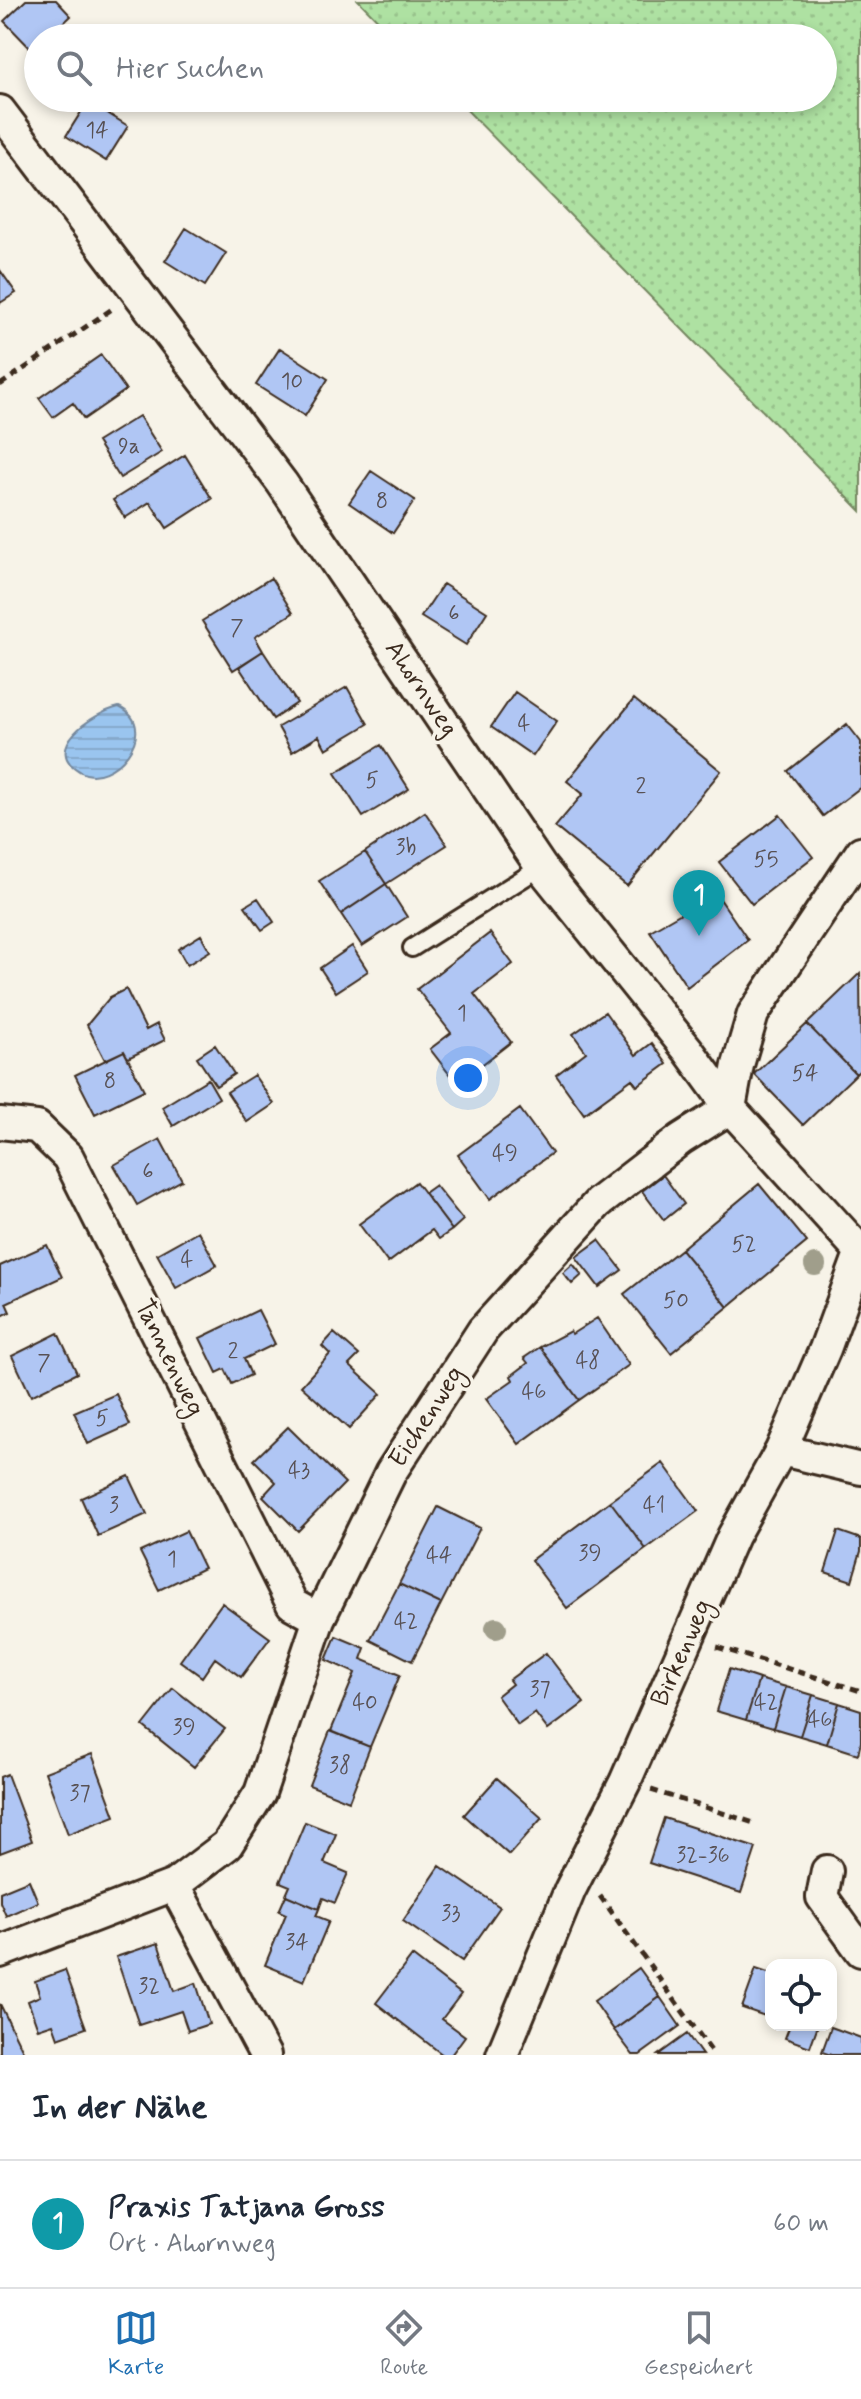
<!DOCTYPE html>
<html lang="de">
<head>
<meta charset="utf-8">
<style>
	body { margin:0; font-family:Mynerve,sans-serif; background:#f2f2f3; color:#1f2937 }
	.controls { position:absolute; right:24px; bottom:24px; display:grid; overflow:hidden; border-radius:16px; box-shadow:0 4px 12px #0003 }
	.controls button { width:72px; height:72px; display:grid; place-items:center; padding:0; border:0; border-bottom:2px solid #e0e1e3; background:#fff; color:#1f2937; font:40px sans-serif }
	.you { position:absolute; left:468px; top:1078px; width:28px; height:28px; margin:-20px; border:6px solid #fff; border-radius:50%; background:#1a73e8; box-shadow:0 0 0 12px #1a73e833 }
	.badge { display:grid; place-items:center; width:52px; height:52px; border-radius:50%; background:#1f6fb2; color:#fff; font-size:26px; font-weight:700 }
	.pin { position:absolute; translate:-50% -66px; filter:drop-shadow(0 2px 4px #0008) }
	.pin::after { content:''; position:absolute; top:42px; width:28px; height:24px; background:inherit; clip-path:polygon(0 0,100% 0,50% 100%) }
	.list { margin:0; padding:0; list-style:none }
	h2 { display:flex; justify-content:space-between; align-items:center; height:104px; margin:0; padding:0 32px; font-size:34px }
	h2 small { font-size:26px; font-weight:400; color:#747a83 }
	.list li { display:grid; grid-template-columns:52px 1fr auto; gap:24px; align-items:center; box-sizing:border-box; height:128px; padding:0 32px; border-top:2px solid #e0e1e3 }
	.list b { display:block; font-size:30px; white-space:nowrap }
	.list p { margin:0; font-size:26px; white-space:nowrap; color:#747a83 }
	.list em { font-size:26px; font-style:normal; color:#747a83 }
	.icon { flex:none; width:44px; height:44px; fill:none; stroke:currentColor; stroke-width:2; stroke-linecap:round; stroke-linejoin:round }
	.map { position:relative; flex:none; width:861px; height:2055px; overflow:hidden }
	.search { position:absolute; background:#fff; box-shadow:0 4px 12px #0003; left:24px; right:24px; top:24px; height:88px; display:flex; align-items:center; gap:20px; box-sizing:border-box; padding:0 28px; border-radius:44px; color:#747a83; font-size:30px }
	.sheet { height:232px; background:#fff }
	nav { display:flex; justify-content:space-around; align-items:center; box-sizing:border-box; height:112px; border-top:2px solid #e0e1e3; background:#fff; font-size:22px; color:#747a83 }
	nav a { display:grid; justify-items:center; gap:4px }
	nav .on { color:#1f6fb2 }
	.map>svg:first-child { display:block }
	.grass { fill:url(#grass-dots); stroke:#748660; stroke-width:2 }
	.water { fill:url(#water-rules); stroke:#74879b; stroke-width:2 }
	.building { fill:#b0c6f4; stroke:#3b2a1e; stroke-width:2 }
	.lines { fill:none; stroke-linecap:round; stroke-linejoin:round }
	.lane-casing { stroke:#3b2a1e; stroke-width:22 }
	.street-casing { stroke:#3b2a1e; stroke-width:36 }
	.path { stroke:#3b2a1e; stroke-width:5; stroke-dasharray:8 6; stroke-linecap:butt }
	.lane { stroke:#f7f3e8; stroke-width:16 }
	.street { stroke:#f7f3e8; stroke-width:30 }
	.tree { fill:#a09e8b }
	.labels { text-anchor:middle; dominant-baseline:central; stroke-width:7; stroke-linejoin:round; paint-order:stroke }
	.number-label { font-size:22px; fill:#585154 }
	.street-label { font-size:26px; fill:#3b2a1e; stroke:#f7f3e8 }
</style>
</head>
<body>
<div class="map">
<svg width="861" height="2055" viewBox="0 0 861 2055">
	<defs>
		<pattern id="grass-dots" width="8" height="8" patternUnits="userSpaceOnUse" patternTransform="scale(2)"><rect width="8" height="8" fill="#aee1a2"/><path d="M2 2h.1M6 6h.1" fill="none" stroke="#97c18b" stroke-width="1.8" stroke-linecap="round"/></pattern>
		<pattern id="water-rules" width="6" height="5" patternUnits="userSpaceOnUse" patternTransform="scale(2)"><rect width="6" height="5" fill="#9ac5ef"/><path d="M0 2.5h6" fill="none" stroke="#86a9cc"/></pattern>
	</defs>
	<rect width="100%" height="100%" fill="#f7f3e8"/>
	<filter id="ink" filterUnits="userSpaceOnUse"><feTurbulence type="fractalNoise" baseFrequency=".0125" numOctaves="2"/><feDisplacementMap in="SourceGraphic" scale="16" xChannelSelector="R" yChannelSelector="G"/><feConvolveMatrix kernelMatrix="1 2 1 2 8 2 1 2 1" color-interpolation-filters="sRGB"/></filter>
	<g filter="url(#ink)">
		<path class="grass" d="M358 0H861V511L455 98H823V38H395Z"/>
		<path class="water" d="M119 707C164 729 110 789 81 772 39 749 93 713 119 707Z"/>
		<path class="building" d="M26 0H56L71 16 48 38H38V48L34 52 4 21Z
			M88 101 128 126 106 161 66 136Z
			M186 228 226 253 205 286 165 261Z
			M0 270 16 293 0 303Z
			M280 348 328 379 305 416 256 385Z
			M101 355 126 390 84 419 73 403 53 417 39 398Z
			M139 416 162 452 120 478 97 442Z
			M185 455 212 499 167 528 150 502 125 518 113 500Z
			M371 471 415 500 393 533 349 503Z
			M271 578 293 613 255 637 263 651 233 670 202 621Z
			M443 584 487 612 466 645 421 617Z
			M263 651 297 703 273 719 239 667Z
			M347 687 368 724 326 749 319 736 292 752 278 727Z
			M515 692 557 721 533 756 491 727Z
			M634 699 721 771 627 886 555 827 583 794 567 781Z
			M847 724 861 742V787L823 816 788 771Z
			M381 745 409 789 363 817 335 773Z
			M425 812 447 845 386 884 365 852Z
			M780 815 813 857 752 904 719 862Z
			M365 852 386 884 341 914 319 881Z
			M386 884 407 917 362 946 341 914Z
			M716 893 748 940 687 987 650 931Z
			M258 898 274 922 262 930 245 906Z
			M490 933 513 964 474 994 511 1042 457 1084 430 1049 451 1033 417 989Z
			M201 935 210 951 187 965 178 949Z
			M352 946 368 971 336 992 320 968Z
			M860 973 861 1069 856 1074 807 1024Z
			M126 989 146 1030 157 1024 165 1040 128 1058 124 1051 105 1060 87 1025 110 997Z
			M605 1012 636 1055 652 1043 667 1064 637 1086 632 1079 584 1114 556 1075 586 1052 573 1034Z
			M807 1024 856 1074 803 1125 754 1074Z
			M215 1045 234 1074 216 1086 197 1057Z
			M124 1051 144 1090 95 1114 75 1075Z
			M254 1075 274 1104 247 1122 227 1092Z
			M208 1079 219 1098 173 1126 162 1107Z
			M520 1109 552 1153 490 1199 458 1155Z
			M160 1139 182 1180 137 1205 114 1165Z
			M663 1175 684 1204 664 1220 642 1191Z
			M416 1182 452 1230 439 1239 432 1230 388 1263 359 1224Z
			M759 1184 807 1242 728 1307 681 1249Z
			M435 1185 463 1220 452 1230 424 1193Z
			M198 1231 217 1265 176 1288 157 1254Z
			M599 1240 622 1270 599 1287 576 1257Z
			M47 1245 62 1277 6 1303 10 1312 0 1317V1266Z
			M681 1249 728 1307 671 1353 624 1294Z
			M573 1264 582 1275 572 1284 563 1273Z
			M258 1310 275 1344 244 1359 251 1375 232 1384 225 1369 217 1373 200 1338Z
			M597 1318 629 1365 579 1400 540 1347 570 1331 572 1334Z
			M58 1333 77 1373 31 1396 12 1356Z
			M334 1333 359 1355 349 1365 381 1394 349 1429 301 1386 330 1354 322 1346Z
			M540 1347 579 1400 519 1444 486 1399 513 1380 511 1376 528 1363 524 1358Z
			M116 1394 130 1425 88 1444 74 1412Z
			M288 1427 345 1483 298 1531 263 1496 276 1482 254 1460Z
			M663 1463 698 1511 646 1549 610 1501Z
			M129 1476 147 1514 98 1536 81 1498Z
			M610 1501 646 1549 567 1608 531 1560Z
			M438 1507 480 1528 441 1604 399 1584Z
			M186 1531 204 1568 159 1590 140 1552Z
			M838 1531 861 1539V1551L852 1581 825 1572Z
			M399 1584 441 1604 412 1661 370 1640Z
			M222 1603 270 1638 241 1677 215 1658 202 1677 180 1661Z
			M336 1636 365 1648 361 1659 400 1675 370 1747 331 1731 355 1673 326 1660Z
			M546 1653 584 1703 548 1730 535 1713 518 1725 497 1696 512 1684 509 1680Z
			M729 1669 759 1679 746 1720 716 1711Z
			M759 1679 786 1687 773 1728 746 1720Z
			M786 1687 813 1695 800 1736 773 1728Z
			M173 1688 225 1729 194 1767 143 1726Z
			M813 1695 839 1703 827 1744 800 1736Z
			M839 1703 861 1710V1742L858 1754 827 1744Z
			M330 1731 370 1747 349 1801 309 1785Z
			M92 1754 115 1816 68 1834 45 1772Z
			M7 1774 32 1841 0 1853V1777Z
			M497 1778 542 1818 509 1855 464 1815Z
			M664 1818 756 1848 741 1893 649 1863Z
			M305 1822 336 1834 324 1863 348 1873 335 1903 323 1898 319 1909 286 1895 290 1886 280 1882Z
			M440 1866 500 1907 462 1961 403 1921Z
			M29 1880 38 1902 6 1916 0 1902V1892Z
			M286 1895 319 1909 316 1916 329 1921 304 1981 265 1965 286 1914 279 1911Z
			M158 1943 174 1991 196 1983 209 2024 188 2031 181 2011 139 2025 116 1957Z
			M412 1956 461 1994 442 2019 465 2036 451 2055H443L376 2003Z
			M639 1968 660 1997 614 2030 594 2001Z
			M756 1969 771 1974V2018L742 2008Z
			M65 1970 86 2028 58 2038 53 2024 38 2029 28 2001 40 1996 35 1981Z
			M660 1997 680 2026 640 2055H633L614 2030Z
			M0 2004 25 2055H0Z
			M790 2025H818L810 2047 785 2038Z
			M831 2027 861 2038V2055H831L822 2052Z
			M687 2034 702 2055H658Z"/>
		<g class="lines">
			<g class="lane-casing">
				<path id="lane" d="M412 948 541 867"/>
			</g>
			<g class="street-casing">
				<path id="street" d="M0 111 282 483 541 867 688 1050 730 1108 861 1252
					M0 1123 37 1127 68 1157 292 1604 319 1619
					M781 1450 861 1469
					M827 1871 822 1897 861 1951
					M174 1885 265 2055
					M0 1952 174 1885 227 1845 260 1793 319 1619 391 1472 483 1330 598 1203 681 1139 730 1108 738 1065 753 1014 861 852
					M502 2055 570 1890 625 1782 733 1536 781 1450 825 1349 861 1251"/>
			</g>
			<path class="path" d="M0 385 115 307
				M717 1647 861 1691
				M651 1790 757 1824
				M600 1896 714 2055"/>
			<use href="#lane" class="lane"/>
			<use href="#street" class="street"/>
		</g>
		<g class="tree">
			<circle cx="815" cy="1265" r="11"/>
			<circle cx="496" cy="1628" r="11"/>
		</g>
	</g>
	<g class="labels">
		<g class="number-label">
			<text x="97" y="131">14</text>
			<text x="292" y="382">10</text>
			<text x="129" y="447">9a</text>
			<text x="382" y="502">8</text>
			<text x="454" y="614">6</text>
			<text x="237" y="629">7</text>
			<text x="524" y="724">4</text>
			<text x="372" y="781">5</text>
			<text x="641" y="787">2</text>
			<text x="406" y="848">3b</text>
			<text x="766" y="860">55</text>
			<text x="462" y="1014">1</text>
			<text x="805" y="1074">54</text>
			<text x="110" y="1082">8</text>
			<text x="505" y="1154">49</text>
			<text x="148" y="1172">6</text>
			<text x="744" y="1245">52</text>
			<text x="187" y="1260">4</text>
			<text x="676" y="1301">50</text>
			<text x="233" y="1352">2</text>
			<text x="588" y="1361">48</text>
			<text x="44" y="1364">7</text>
			<text x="534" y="1392">46</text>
			<text x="102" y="1419">5</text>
			<text x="299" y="1471">43</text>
			<text x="114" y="1506">3</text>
			<text x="654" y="1506">41</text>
			<text x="590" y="1554">39</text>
			<text x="439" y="1556">44</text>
			<text x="172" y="1560">1</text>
			<text x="406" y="1622">42</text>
			<text x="540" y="1690">37</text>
			<text x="365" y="1703">40</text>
			<text x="766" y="1703">42</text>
			<text x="820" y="1720">46</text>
			<text x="184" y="1728">39</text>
			<text x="340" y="1766">38</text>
			<text x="80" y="1794">37</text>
			<text x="703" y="1856">32-36</text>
			<text x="451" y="1914">33</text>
			<text x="297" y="1943">34</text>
			<text x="149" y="1987">32</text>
		</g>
		<g class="street-label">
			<text transform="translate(421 689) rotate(56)">Ahornweg</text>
			<text transform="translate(169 1358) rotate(64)">Tannenweg</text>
			<text transform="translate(427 1417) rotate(-57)">Eichenweg</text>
			<text transform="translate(682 1653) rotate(-66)">Birkenweg</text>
		</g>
	</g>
</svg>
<div class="controls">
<button><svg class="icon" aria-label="locate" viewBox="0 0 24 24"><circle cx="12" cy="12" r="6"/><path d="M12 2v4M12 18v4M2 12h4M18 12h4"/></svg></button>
</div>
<div class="you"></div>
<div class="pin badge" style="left:699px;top:936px;background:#0f9aa8">1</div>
<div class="search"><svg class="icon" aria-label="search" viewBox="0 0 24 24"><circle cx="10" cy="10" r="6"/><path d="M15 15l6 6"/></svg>Hier suchen</div>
</div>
<section class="sheet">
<h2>In der Nähe<small></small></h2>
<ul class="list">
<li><span class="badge" style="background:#0f9aa8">1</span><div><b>Praxis Tatjana Gross</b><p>Ort · Ahornweg</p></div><em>60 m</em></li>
</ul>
</section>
<nav>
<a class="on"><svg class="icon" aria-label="map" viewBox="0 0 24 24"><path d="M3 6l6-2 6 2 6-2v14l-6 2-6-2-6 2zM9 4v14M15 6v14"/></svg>Karte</a>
<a><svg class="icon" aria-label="directions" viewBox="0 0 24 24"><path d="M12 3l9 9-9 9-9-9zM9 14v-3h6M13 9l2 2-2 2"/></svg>Route</a>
<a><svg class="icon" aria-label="saved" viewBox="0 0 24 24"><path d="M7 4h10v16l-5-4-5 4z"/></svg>Gespeichert</a>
</nav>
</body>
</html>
